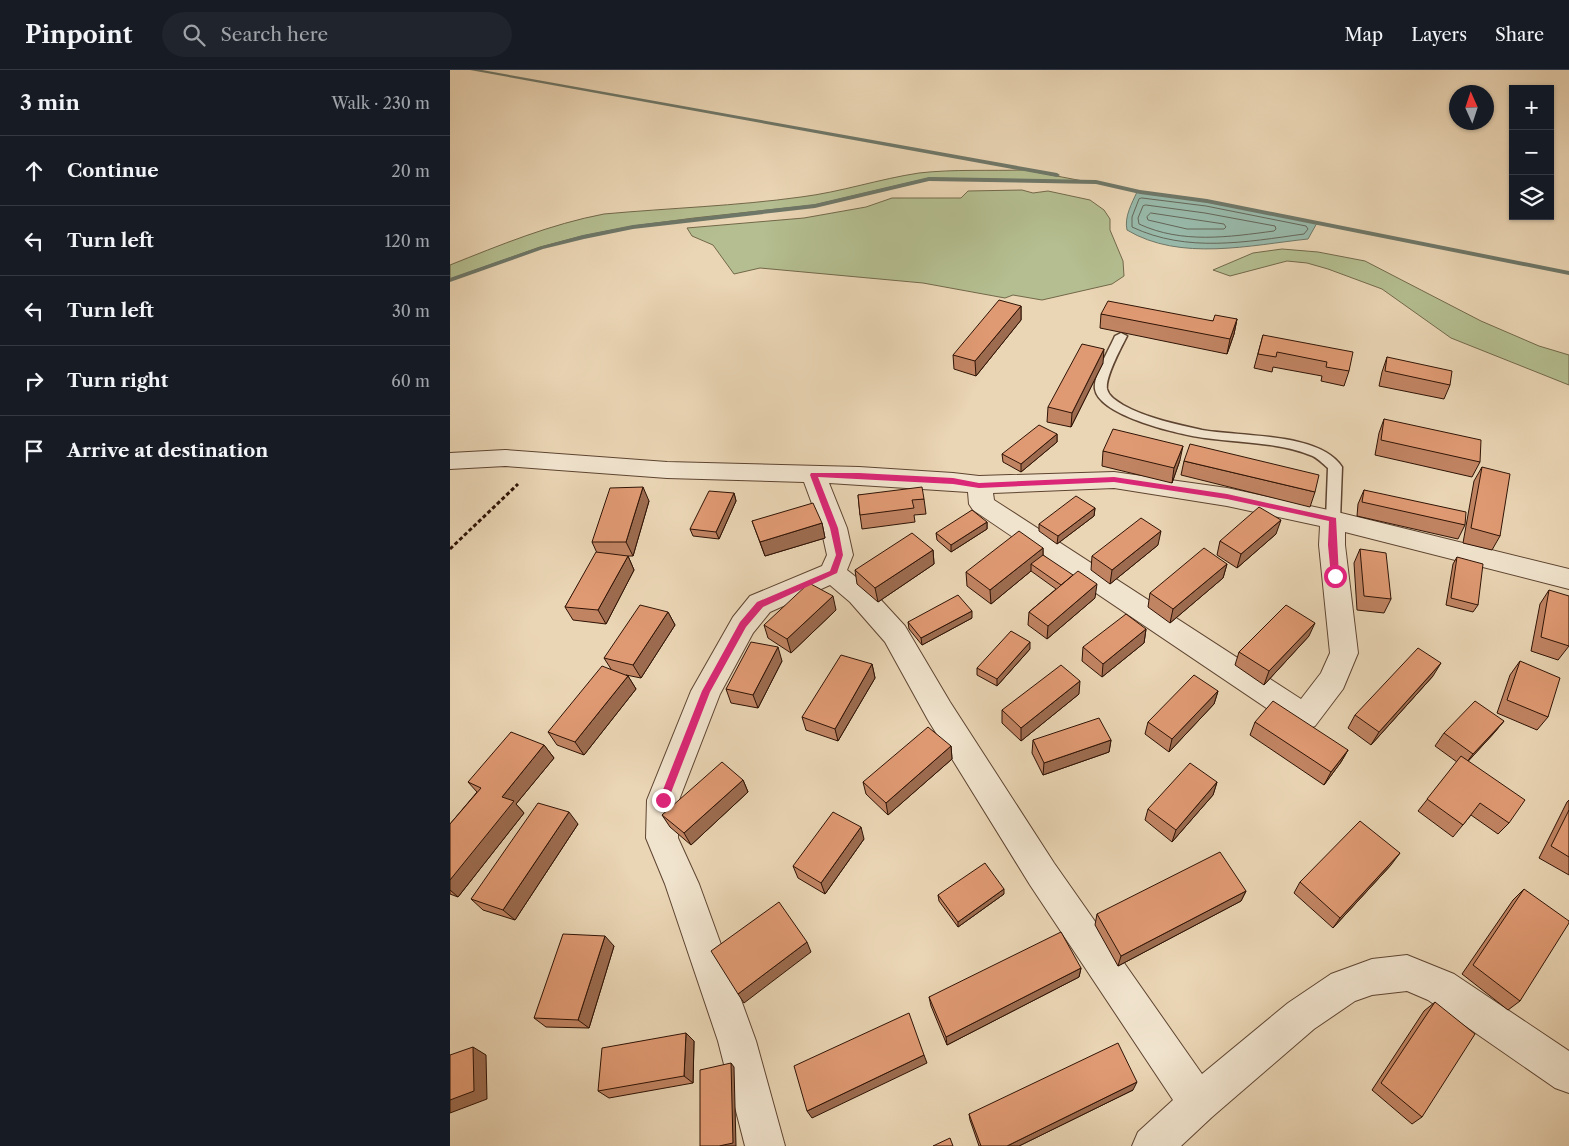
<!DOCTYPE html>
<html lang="en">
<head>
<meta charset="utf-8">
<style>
	body { margin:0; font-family:"Libre Caslon Text",serif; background:#20242c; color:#f1f3f6 }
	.controls { position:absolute; right:15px; top:15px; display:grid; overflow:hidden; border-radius:0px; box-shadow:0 1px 4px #0004 }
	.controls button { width:45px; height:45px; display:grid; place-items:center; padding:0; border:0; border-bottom:1px solid #363941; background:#171b24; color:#f1f3f6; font:25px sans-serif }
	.compass { position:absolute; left:999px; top:15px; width:45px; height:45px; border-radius:50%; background:#171b24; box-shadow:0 1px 4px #0004; rotate:357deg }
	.stop { position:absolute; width:15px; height:15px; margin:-11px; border:4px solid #db2777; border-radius:50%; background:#fff }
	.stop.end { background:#db2777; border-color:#fff; box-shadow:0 1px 5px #0008 }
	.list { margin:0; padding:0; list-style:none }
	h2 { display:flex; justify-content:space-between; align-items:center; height:65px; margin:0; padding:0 20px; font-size:21px }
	h2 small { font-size:16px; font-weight:400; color:#9ea1a6 }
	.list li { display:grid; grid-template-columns:32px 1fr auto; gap:15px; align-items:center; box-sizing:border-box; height:70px; padding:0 20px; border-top:1px solid #363941 }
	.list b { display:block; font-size:19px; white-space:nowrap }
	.list em { font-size:16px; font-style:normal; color:#9ea1a6 }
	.icon { flex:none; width:28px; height:28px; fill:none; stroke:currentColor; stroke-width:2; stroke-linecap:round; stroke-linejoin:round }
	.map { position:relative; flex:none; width:1119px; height:1076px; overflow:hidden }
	header { display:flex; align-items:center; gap:30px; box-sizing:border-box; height:70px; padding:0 25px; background:#171b24; border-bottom:1px solid #363941 }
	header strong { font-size:24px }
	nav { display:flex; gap:28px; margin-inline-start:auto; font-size:18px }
	.search { width:350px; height:45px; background:#20242c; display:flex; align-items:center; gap:12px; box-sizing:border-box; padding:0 18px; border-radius:28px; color:#9ea1a6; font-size:19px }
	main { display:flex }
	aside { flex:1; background:#171b24 }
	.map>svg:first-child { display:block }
	.green { fill:#b4be90; stroke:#72684a }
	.water { fill:#98b9aa; stroke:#6e7768 }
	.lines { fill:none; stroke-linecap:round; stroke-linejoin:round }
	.shore { stroke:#646658; stroke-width:1 }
	.stream { fill:#6e7768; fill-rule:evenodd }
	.lane-casing { stroke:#5e4431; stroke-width:3 }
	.street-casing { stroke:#5e4431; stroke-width:2 }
	.path { stroke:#2f1305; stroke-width:3; stroke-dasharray:4 2.5; stroke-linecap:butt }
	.lane { fill:#f1e4ce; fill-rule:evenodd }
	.street { fill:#f1e4ce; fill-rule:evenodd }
	.wall { fill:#c18463; stroke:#2f1305 }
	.shaded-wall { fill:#9d6c50; stroke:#2f1305 }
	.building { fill:#e09a73; stroke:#2f1305 }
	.route { fill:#db2777 }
</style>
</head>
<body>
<header>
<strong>Pinpoint</strong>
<div class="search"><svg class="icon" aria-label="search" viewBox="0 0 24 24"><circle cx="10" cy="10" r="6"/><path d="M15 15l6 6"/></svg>Search here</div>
<nav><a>Map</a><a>Layers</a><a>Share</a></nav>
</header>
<main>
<aside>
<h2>3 min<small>Walk · 230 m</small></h2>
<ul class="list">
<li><svg class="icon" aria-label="ahead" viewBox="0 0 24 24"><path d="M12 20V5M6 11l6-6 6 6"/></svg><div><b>Continue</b></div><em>20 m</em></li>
<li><svg class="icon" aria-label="left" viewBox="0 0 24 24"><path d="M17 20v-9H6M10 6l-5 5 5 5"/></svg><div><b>Turn left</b></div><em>120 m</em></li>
<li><svg class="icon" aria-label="left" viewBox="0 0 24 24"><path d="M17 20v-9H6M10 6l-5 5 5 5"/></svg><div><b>Turn left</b></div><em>30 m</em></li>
<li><svg class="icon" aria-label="right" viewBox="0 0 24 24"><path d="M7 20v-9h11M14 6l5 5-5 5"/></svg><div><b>Turn right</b></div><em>60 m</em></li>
<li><svg class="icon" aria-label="arrive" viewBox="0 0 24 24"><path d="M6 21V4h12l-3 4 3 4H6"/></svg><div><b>Arrive at destination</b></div></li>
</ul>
</aside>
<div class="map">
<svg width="1119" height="1076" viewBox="0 0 1119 1076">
	<rect width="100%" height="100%" fill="#ead5b4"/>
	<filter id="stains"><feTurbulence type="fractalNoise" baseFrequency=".004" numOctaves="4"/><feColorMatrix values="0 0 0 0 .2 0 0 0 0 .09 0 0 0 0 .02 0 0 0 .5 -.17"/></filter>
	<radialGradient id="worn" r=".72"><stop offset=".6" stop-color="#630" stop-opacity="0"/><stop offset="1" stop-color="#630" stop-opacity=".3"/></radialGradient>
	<path class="green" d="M575 100 633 111 479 108 364 135 244 148 183 156 132 166 90 177 0 209V195C50 175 101 154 154 144 220 138 286 136 351 127 391 122 429 109 469 103 504 99 540 101 575 100Z
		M572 120 583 123 598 121 640 130 654 140 660 149V160L673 191 674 206 662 214 592 230 563 225 555 228 473 213 310 198 284 204 263 175 242 166 237 158 354 148 416 137 442 128H511L518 121Z
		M832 179 868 182 915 191 1031 251 1089 276 1119 285V315L1001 268 932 219 878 199 857 193 837 191 780 206 763 200 803 183Z"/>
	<path class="water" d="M687 122 757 132 867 153 858 169C801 175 730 192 677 160 674 147 682 133 687 122Z"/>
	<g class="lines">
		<path class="shore" d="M692 128 756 136 856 156 858 159 854 164C796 172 737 183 682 157V147L689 129Z
			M696 135 755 143 825 156 826 159 824 161C779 167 732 174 689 154L688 148 693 136Z
			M701 143 774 154 776 157 774 159H737L698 150 697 147Z"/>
		<path class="stream" d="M20 0H32L607 103 610 105 607 107Z
			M479 107 646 110 690 120 757 129 1119 201V205L757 133 690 124 646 114 479 111 365 138 183 159 134 169 93 179 0 212V208L89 177 133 165 183 155 365 134Z"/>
		<g class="lane-casing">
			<path id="lane" d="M671 263 677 266C671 278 655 307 657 319 659 327 667 331 673 335 696 348 726 354 752 360 789 367 870 362 892 397L890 450 888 454H878L876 450 878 398C873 394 867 387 860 385 828 372 790 373 755 368 731 365 649 346 645 319 643 306 660 278 665 266Z"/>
		</g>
		<g class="street-casing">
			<path id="street" d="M55 380 217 392 409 397 503 403 529 406 664 402 777 418 883 441 1119 499V519L895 462V475L908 583 893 619 865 656 854 660 843 656 523 440 519 434 518 422 379 413 397 458 403 485 397 500 420 518 455 556 500 632 604 793 752 1004 838 933 881 904 922 889 957 885 1004 904 1119 981V1023L1105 1018 978 930 957 921 922 925 905 931 864 959 762 1047 731 1076H682L688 1062 723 1030 580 815 478 650 435 572 400 532 380 515 320 542 303 563 270 624 229 730 228 768 249 814 306 971 335 1076H295L268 971 215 814 196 768 197 730 241 621 283 547 300 526 372 496 377 485 371 458 354 412 217 408 55 396 0 399V383ZM664 418 777 436 870 456 869 475 880 583 871 603 851 629 544 430 543 423Z"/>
		</g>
		<path class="path" d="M0 479 68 414"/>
		<use href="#lane" class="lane"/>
		<use href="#street" class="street"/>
	</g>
	<path class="wall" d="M571 236V250L526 306 504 299 503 285Z
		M651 244 763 251 787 249 784 264 777 284 650 258Z
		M813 265 899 301 894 316 871 311 872 306 823 297 822 302 804 298Z
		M937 287 1000 315 994 329 929 316 932 302Z
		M653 293 621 357 597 352 598 337Z
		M934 349 1030 392 1022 407 925 385 929 363Z
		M607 364V372L571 402 553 392 552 384Z
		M653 381 730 390 722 413 652 396Z
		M734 391 865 422 860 437 731 405Z
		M1032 397 1050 466 1042 480 1013 473 1024 411Z
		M914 420 1015 455 1008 469 907 446 908 434Z
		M284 423 286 431 269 469 243 466 240 459Z
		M408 425 474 429 476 444 464 445 465 452 412 459 410 445Z
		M199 431 183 486H178L184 500 156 554 123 550 115 537 147 483 142 472Z
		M645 438 644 446 607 474 589 461V454Z
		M302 451 372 453 375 468 315 486Z
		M537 452V459L501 482 487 470 486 463Z
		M826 464 787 498 767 485 770 471Z
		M708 475 660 514 641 500 642 486Z
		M593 478V485L645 528 597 569 578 555 579 542 606 519 581 501 541 534 517 516 516 502Z
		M910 479 941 529 934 543 907 540 904 493Z
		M483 480 484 494 428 532 407 514 405 500Z
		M1007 487 1028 535 1023 542 996 535 1003 494Z
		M777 494 773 508 720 553 698 537 700 523Z
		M1099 520 1119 576 1108 590 1081 581 1090 534Z
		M386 540 341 583 318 568 314 555Z
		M218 542 225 555 191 608 176 605 178 606 186 619 134 685 107 675 98 662 161 599 154 588Z
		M522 548 472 575 459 559 458 552Z
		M696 559 694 573 652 607 632 591 633 577Z
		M859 566 814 615 785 595 789 582Z
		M580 579 547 616 527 605V598Z
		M332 591 308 638 281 633 276 619Z
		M1070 591 1098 647 1087 660 1047 643 1060 605Z
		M422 594 425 608 388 671 356 660 352 647Z
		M983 606 921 675 898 658 905 645Z
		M768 621 764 634 719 682 695 664 698 652Z
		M629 624 571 671 552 653V640Z
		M1054 651 1044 663 1018 691 1059 753 1048 764 1021 745 1003 767 968 741 1007 692 985 676 994 663Z
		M805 652 898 680 891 692 874 715 800 665Z
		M583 670H661L659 682 593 705 582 683Z
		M94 675 104 688 66 734 74 743 8 827 0 824V754L27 722 18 712Z
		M501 676 502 689 438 745 416 724 413 712Z
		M293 710 298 722 241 775 220 757 212 745Z
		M767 712 763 725 722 772 695 750 698 739Z
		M1119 730V805L1089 788 1117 732Z
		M128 754 65 850 33 840 21 829Z
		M414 769 375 824 348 808 343 796Z
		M941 795 883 858 844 823 850 812Z
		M1074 819 1070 931 1058 940 1012 904 1063 830Z
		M796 821 791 831 668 896 645 855 647 844Z
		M554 824 508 857 489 831 488 825Z
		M164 876 139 958 96 957 84 948Z
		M631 898 629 907 497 975 481 936 479 927Z
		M985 932 972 1047 962 1054 922 1020 974 941Z
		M236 963 244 971 243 1013 159 1028 148 1021Z
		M683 1020 569 1076H529L520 1050 519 1044Z"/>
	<path class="shaded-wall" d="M571 236V250L526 306 525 291Z
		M787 249 784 264 777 284 780 269Z
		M654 279 653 293 621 357 622 343Z
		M607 364V372L571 402V394Z
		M733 376 730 390 722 413 724 398Z
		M193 417 199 431 183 486 176 472Z
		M284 423 286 431 269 469 266 462Z
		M645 438 644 446 607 474 608 466Z
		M831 450 826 464 787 498 791 484Z
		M537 452V459L501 482V475Z
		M372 453 375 468 315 486 310 472Z
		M711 461 708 475 660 514 662 500Z
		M593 478V492L581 494V501L541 534 540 520Z
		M483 480 484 494 428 532 425 518Z
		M178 486 184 500 156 554 148 540Z
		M777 494 773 508 720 553 723 539Z
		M647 514 645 528 597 569 598 556Z
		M383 526 386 540 341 583 337 569Z
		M522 541V548L472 575 471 568Z
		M218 542 225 555 191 608 183 595Z
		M865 553 859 566 814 615 819 601Z
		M696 559 694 573 652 607 653 594Z
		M580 572V579L547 616V609Z
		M328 577 332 591 308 638 303 625Z
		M991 593 983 606 921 675 929 662Z
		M422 594 425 608 388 671 385 659Z
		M178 606 186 619 134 685 125 672Z
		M630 611 629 624 571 671V658Z
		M768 621 764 634 719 682 722 669Z
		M1054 651 1044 663 1013 697 1023 684Z
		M661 670 659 682 593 705 594 693Z
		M94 675 104 688 66 734 74 743 8 827 0 820V810L52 727Z
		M501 676 502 689 438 745 436 733Z
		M898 680 891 692 874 715 881 702Z
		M293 710 298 722 241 775 234 763Z
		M767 712 763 725 722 772 726 760Z
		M119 742 128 754 65 850 53 840Z
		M411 757 414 769 375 824 371 813Z
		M950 783 941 795 883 858 890 848Z
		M554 819V824L508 857V852Z
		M796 821 791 831 668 896 671 886Z
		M155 866 164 876 139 958 128 950Z
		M357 872 361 882 294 933 288 924Z
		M631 898 629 907 497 975 496 967Z
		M236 963 244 971 243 1013 234 1006Z
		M23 977 36 985 37 1029 0 1043V1030Z
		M474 985 477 993 362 1048 357 1041Z
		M281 993 284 997 286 1076H269Z
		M687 1012 683 1020 569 1076H557Z"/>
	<path class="building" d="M549 230 571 236 525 291 503 285Z
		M658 231 763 251 765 245 787 249 780 269 651 244Z
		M813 265 903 282 899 301 876 297 877 292 827 282 826 287 808 284Z
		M632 274 654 279 622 343 598 337Z
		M937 287 1002 301 1000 315 935 301Z
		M934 349 1031 370 1030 392 931 370Z
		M589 355 607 364 571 394 552 384Z
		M663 359 733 376 724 398 653 381Z
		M740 374 869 405 865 422 734 391Z
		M1032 397 1060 404 1050 466 1021 458Z
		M193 417 176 472H142L160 418Z
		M472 417 474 429 462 430 464 438 410 445 408 425Z
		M914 420 1016 442 1015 455 912 432Z
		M259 421 284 423 266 462 240 459Z
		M626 426 645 438 608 466 589 454Z
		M363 433 372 453 310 472 302 451Z
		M809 437 831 450 791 484 770 471Z
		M522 440 537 452 501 475 486 463Z
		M691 448 711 461 662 500 642 486Z
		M569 461 593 478 540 520 516 502Z
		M462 463 483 480 425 518 405 500Z
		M754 478 777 494 723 539 700 523Z
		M910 479 936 483 941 529 914 526Z
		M146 482 178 486 148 540 115 537Z
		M593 485 623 505 611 515 581 494Z
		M1007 487 1033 494 1028 535 1001 528Z
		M628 501 647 514 598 556 579 542Z
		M359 513 383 526 337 569 314 555Z
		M1099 520 1119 526V576L1091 567Z
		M508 525 522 541 471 568 458 552Z
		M190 535 218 542 183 595 154 588Z
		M836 535 865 553 819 601 789 582Z
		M676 544 696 559 653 594 633 577Z
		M561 561 580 572 547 609 527 598Z
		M301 572 328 577 303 625 276 619Z
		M968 578 991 593 929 662 905 645Z
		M391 585 422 594 385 659 352 647Z
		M1070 591 1110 608 1098 647 1057 630Z
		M611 595 630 611 571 658 552 640Z
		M152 596 178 606 125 672 98 662Z
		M744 605 768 621 722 669 698 652Z
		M823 631 898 680 881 702 805 652Z
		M1025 631 1054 651 1023 684 994 663Z
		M649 648 661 670 594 693 583 670Z
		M478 657 501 676 436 733 413 712Z
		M61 662 94 675 52 727 64 731 0 810V754L31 718 18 712Z
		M1011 686 1075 730 1059 753 1030 733 1013 755 977 729Z
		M272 692 293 710 234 763 212 745Z
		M740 693 767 712 726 760 698 739Z
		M88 733 119 742 53 840 21 829Z
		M1119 740V787L1101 776Z
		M383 742 411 757 371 813 343 796Z
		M910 751 950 783 890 848 850 812Z
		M770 782 796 821 671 886 647 844Z
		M535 793 554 819 508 852 488 825Z
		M1074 819 1119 851V853L1070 931 1023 895Z
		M329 832 357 872 288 924 261 881Z
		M611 862 631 898 496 967 479 927Z
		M113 864 155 866 128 950 84 948Z
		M985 932 1025 964 972 1047 931 1013Z
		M459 943 474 985 357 1041 344 996Z
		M236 963 234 1006 148 1021 152 978Z
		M668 973 687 1012 557 1076H531L519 1044Z
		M23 977 24 1021 0 1030V985Z
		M281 993 283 1073 269 1076H250V1000Z
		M500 1068 503 1076H483Z"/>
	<path class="route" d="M361 403H409L503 408 529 413 664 407 777 424 886 448 889 506 885 508 881 506 878 475 879 451 777 429 664 412 529 418 503 414 368 407 388 458 393 485 387 503 313 537 296 557 260 622 217 733H210L209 730 252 621 290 552 307 532 380 501 386 485 380 458 360 405Z"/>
	<rect width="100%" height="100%" filter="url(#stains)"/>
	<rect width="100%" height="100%" fill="url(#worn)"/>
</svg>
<div class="controls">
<button>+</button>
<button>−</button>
<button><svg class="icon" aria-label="layers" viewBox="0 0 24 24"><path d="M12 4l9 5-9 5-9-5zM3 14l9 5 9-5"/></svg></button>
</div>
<svg class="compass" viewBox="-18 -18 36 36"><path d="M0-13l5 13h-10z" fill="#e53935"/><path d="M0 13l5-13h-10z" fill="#9ea1a6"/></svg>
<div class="stop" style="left:885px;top:506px"></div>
<div class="stop end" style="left:213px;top:730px"></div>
</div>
</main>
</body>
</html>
